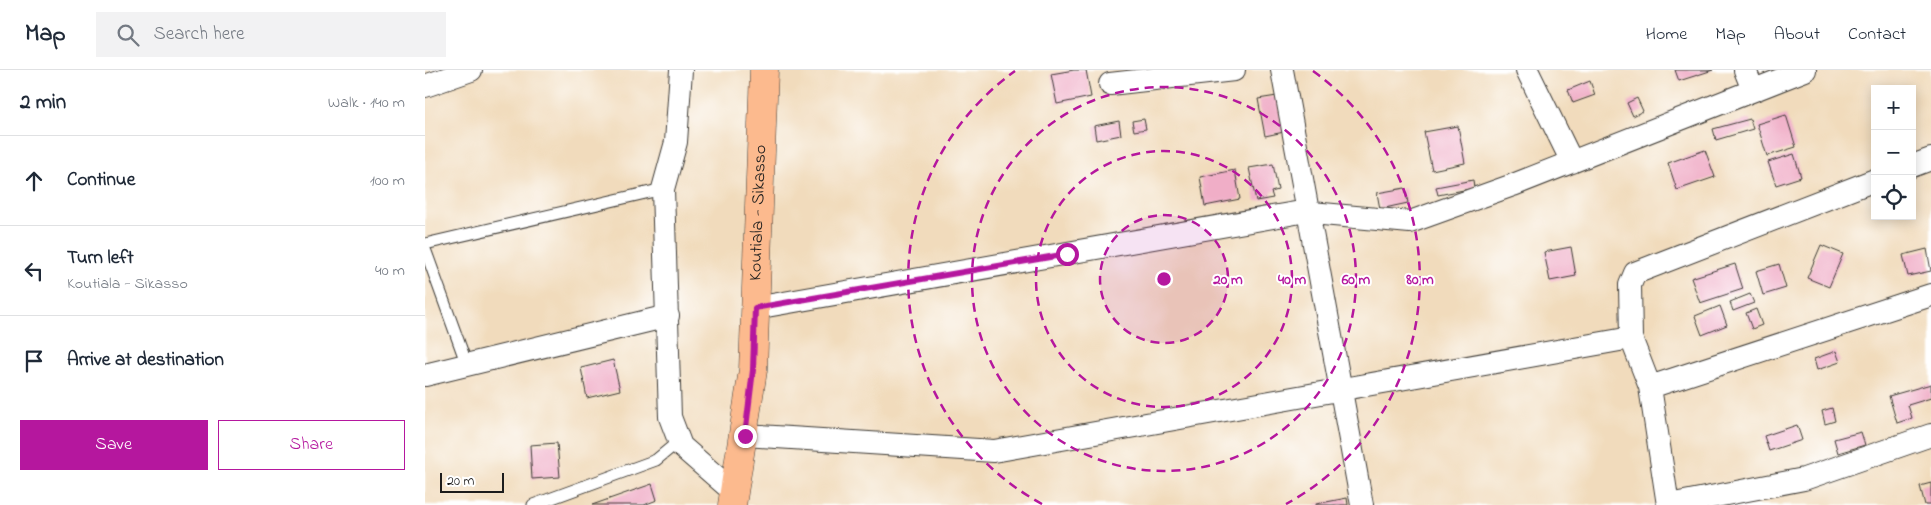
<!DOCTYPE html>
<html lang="en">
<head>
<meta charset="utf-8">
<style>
	body { margin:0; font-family:"Indie Flower",sans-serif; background:#f2f2f3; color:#1f2937 }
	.controls { position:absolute; right:15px; top:15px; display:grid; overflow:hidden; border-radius:0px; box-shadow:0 2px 12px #0003 }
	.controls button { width:45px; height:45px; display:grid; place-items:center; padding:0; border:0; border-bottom:1px solid #e0e1e3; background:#fff; color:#1f2937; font:25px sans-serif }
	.scale { position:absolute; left:15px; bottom:12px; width:64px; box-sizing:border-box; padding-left:5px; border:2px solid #1c1c1c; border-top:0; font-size:14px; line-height:18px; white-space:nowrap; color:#1c1c1c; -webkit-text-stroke:4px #fff; paint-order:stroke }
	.stop { position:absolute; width:15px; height:15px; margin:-11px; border:4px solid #b5179e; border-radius:50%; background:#fff }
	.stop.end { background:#b5179e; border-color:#fff; box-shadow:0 1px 5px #0008 }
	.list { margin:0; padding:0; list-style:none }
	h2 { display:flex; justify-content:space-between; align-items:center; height:65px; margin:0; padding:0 20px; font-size:21px }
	h2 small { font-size:16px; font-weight:400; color:#747a83 }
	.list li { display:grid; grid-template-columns:32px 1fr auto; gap:15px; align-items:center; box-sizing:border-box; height:90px; padding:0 20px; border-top:1px solid #e0e1e3 }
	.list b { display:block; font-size:19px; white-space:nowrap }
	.list p { margin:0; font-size:16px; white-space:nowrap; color:#747a83 }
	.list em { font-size:16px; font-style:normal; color:#747a83 }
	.actions { display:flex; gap:10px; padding:15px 20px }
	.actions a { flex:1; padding:11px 0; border:1px solid #b5179e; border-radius:0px; text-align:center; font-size:18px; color:#b5179e }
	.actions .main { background:#b5179e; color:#fff }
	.icon { flex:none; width:28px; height:28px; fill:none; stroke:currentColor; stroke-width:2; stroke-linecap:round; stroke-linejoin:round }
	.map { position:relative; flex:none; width:1506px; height:435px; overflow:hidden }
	header { display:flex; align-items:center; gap:30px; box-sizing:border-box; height:70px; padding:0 25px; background:#fff; border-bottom:1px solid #e0e1e3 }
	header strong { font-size:24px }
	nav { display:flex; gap:28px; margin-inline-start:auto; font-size:18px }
	.search { width:350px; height:45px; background:#f2f2f3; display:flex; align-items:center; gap:12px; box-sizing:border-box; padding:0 18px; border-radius:0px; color:#747a83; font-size:19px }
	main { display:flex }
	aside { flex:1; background:#fff }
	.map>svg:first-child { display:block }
	.building { fill:#f0aec7 }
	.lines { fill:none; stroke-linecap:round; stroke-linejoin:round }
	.service-casing { stroke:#3c3934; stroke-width:13 }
	.minor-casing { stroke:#3c3934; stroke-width:24 }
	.primary-casing { stroke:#3c3934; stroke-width:29 }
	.service { stroke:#fff; stroke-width:11 }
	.minor { stroke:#fff; stroke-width:22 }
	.primary { stroke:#fcba8e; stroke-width:28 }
	.route { stroke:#b5179e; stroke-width:6 }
	.ring { fill:none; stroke:#b5179e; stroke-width:2.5; stroke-dasharray:9 6 }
	.labels { text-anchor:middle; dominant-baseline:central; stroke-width:4; stroke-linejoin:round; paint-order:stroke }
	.street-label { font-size:18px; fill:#1c1c1c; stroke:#fff }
	.centre { fill:#b5179e; stroke:#fff; stroke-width:2.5 }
	.ring-label { font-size:15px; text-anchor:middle; font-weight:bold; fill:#b5179e; stroke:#fff; stroke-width:4; stroke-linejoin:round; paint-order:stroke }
</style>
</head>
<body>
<header>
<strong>Map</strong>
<div class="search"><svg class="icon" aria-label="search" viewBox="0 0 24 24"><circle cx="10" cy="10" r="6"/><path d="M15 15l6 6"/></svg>Search here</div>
<nav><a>Home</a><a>Map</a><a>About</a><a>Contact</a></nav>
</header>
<main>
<aside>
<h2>2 min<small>Walk · 140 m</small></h2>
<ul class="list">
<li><svg class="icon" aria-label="ahead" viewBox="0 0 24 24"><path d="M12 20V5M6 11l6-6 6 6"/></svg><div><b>Continue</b></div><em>100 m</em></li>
<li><svg class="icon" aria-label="left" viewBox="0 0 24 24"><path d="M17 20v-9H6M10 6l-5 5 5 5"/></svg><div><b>Turn left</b><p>Koutiala - Sikasso</p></div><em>40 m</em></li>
<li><svg class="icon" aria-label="arrive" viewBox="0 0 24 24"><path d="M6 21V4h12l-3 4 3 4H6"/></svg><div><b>Arrive at destination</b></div></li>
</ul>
<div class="actions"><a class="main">Save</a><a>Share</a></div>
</aside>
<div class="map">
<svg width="1506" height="435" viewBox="0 0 1506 435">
	<rect width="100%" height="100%" fill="#fff"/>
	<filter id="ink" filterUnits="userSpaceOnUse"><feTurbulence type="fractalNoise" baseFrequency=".02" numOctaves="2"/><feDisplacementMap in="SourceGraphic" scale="10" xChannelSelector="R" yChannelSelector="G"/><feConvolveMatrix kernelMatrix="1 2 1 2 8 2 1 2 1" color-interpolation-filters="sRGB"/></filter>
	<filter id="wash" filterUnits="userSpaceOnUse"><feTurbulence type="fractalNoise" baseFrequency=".0096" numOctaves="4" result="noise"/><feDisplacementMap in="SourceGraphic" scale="20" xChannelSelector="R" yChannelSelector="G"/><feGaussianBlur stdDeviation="1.12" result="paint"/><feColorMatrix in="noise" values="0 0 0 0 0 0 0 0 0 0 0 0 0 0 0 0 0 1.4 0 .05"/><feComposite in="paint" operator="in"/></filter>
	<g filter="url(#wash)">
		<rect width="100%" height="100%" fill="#f1dbbc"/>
		<g id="blocks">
			<path class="building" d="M649 0H661L666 27 632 34 626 4Z
				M1250 0H1288L1254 11Z
				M1165 11 1170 25 1148 33 1143 20Z
				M852 26 859 62 840 66 833 29Z
				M1212 28 1218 41 1208 46 1202 33Z
				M1361 45 1371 77 1342 86 1332 54Z
				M719 49 721 59 709 61 707 51Z
				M1325 49 1328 59 1291 70 1288 59Z
				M694 51 696 65 671 70 669 56Z
				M1033 56 1040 93 1007 100 999 62Z
				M1280 80 1290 107 1252 120 1243 93Z
				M1369 84 1376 107 1351 115 1343 92Z
				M848 94 853 120 846 122 848 128 831 131 824 98Z
				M810 100 815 129 780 136 775 107Z
				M1048 110 1049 118 1013 125 1011 117Z
				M980 118 983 133 955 139 952 123Z
				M1396 175 1418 184 1404 217 1382 208Z
				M1146 177 1151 206 1125 211 1119 182Z
				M1502 179 1506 201 1483 206 1478 185Z
				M1310 194 1318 219 1275 233 1266 208Z
				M1354 194 1361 218 1338 225 1331 201Z
				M1325 224 1329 233 1308 241 1305 232Z
				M1295 236 1302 255 1277 265 1270 246Z
				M1331 239 1337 255 1327 259 1321 243Z
				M1411 281 1415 292 1392 300 1389 289Z
				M188 290 195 320 162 328 156 298Z
				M1506 314V328L1483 335 1487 348 1472 353 1464 326Z
				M1407 338 1410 351 1400 354 1397 341Z
				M1372 355 1377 370 1344 381 1339 366Z
				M1436 362 1440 375 1413 383 1409 369Z
				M132 373 135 407 107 409 105 375Z
				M1506 413V435H1500L1495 416Z
				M227 414 232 430 219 435H167Z
				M922 428 923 435H891V434Z"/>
		</g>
	</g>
	<g filter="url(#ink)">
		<use href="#blocks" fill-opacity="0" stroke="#3c3934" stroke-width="1"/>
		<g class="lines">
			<g class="service-casing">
				<path id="service" d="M0 174 238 119
					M0 179 42 295
					M108 435 231 390 254 371"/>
			</g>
			<g class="minor-casing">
				<path id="minor" d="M256 0 251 72 238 119 245 347 256 376 310 423
					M857 0 937 435
					M1102 0 1147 92
					M1320 0 1328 20
					M685 14 809 0
					M0 16 46 0
					M1487 96 1506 89
					M330 238 876 142 985 152 1088 115 1380 0
					M0 305 243 246
					M1225 317 1506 225
					M320 365 569 381 1206 268
					M1243 435 1225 317 1206 268 1205 215 1210 203 1450 110
					M1244 435 1379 409 1506 365"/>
			</g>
			<g class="primary-casing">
				<g id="primary">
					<path id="s1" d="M307 435 328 300 339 0"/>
				</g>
			</g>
			<use href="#service" class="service"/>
			<use href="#minor" class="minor"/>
			<use href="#primary" class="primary"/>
		</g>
	</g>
	<g class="lines" filter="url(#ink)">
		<path class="route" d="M320 366 328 300 330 238 642 184"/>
	</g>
	<circle cx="739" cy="209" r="64" fill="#b5179e" fill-opacity=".12"/>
	<g class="ring">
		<circle cx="739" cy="209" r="64"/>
		<circle cx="739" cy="209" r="128"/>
		<circle cx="739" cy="209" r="192"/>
		<path d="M617 434A256 256 0 0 1 590 1M888 1A256 256 0 0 1 861 434"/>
	</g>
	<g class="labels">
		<g class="street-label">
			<text stroke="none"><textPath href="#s1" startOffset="294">Koutiala - Sikasso</textPath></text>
		</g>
	</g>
	<circle cx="739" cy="209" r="8" class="centre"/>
	<g class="ring-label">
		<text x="803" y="214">20 m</text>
		<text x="867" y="214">40 m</text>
		<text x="931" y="214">60 m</text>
		<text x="995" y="214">80 m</text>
	</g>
</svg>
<div class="controls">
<button>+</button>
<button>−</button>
<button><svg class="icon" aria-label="locate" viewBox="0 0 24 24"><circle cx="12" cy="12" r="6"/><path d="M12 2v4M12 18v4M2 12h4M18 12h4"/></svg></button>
</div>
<div class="scale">20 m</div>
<div class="stop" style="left:642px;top:184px"></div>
<div class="stop end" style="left:320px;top:366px"></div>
</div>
</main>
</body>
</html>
